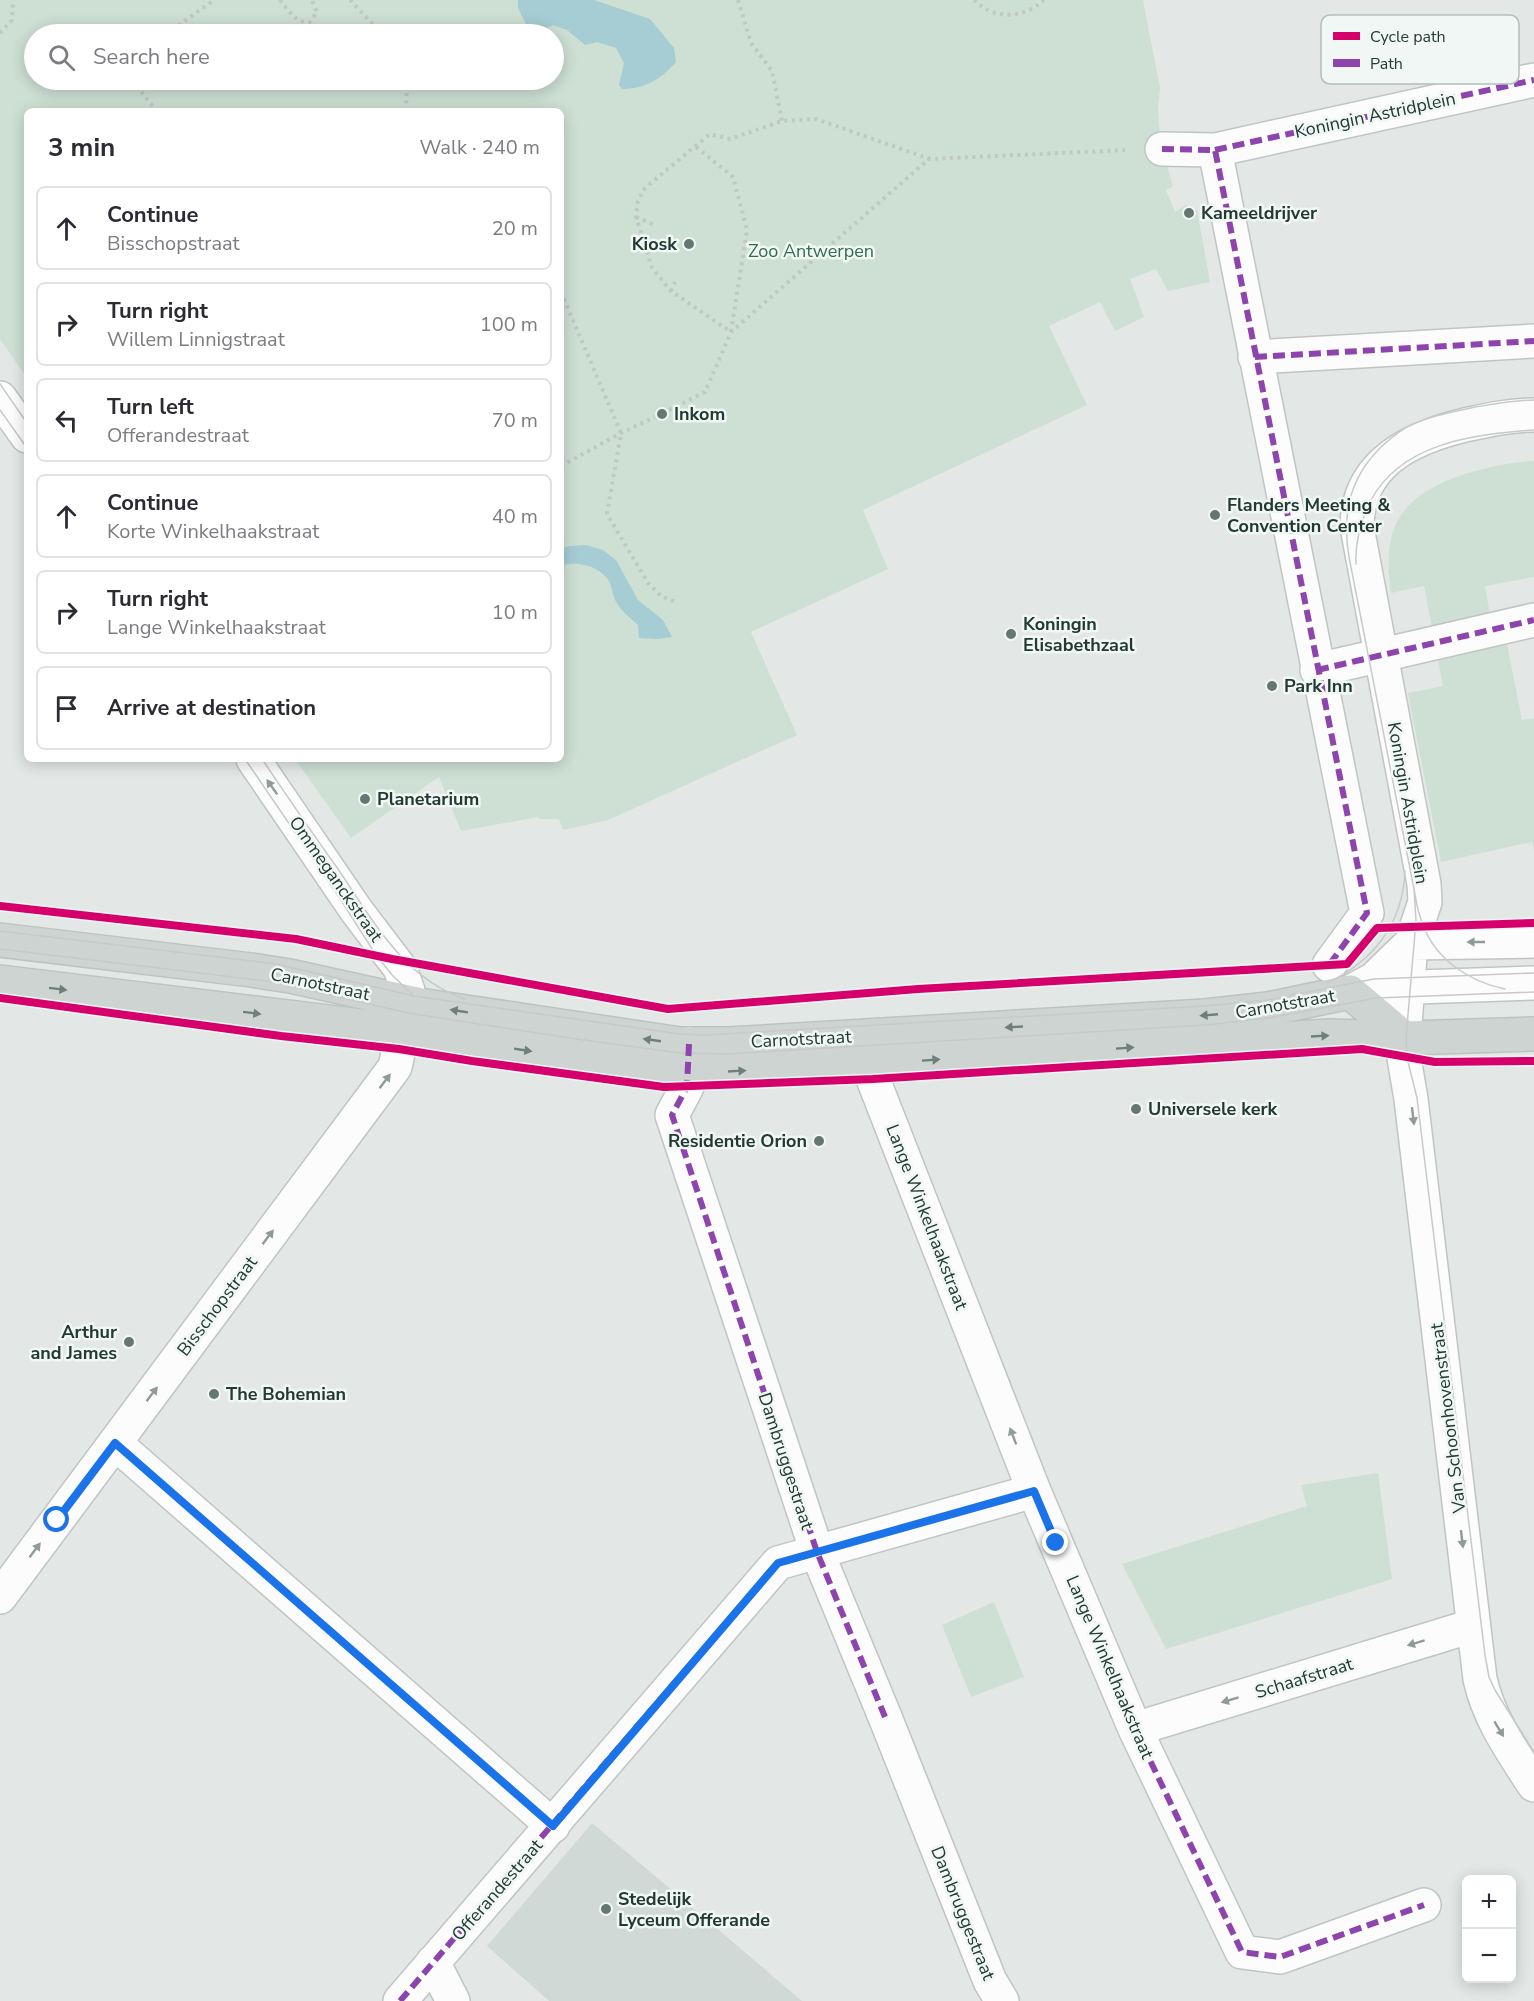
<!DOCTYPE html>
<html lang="en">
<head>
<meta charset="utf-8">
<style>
	body { margin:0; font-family:"Nunito Sans",sans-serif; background:#f7f7f7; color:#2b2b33 }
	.controls { position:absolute; right:18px; bottom:18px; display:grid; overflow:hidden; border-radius:9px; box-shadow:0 3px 15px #0003 }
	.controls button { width:54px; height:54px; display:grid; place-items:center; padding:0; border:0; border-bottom:2px solid #e1e1e2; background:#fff; color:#2b2b33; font:30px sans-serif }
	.stop { position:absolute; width:18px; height:18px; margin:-14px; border:4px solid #1a73e8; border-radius:50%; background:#fff }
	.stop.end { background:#1a73e8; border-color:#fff; box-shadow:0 2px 6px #0008 }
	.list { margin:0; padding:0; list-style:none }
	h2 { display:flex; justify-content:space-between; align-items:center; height:78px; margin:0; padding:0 24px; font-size:26px }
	h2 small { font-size:20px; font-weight:400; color:#7c7c81 }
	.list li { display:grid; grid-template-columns:39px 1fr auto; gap:18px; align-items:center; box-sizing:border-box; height:84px; margin:0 12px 12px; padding:0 12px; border:2px solid #e1e1e2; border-radius:9px }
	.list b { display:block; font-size:22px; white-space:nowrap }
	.list p { margin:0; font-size:20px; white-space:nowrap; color:#7c7c81 }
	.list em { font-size:20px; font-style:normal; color:#7c7c81 }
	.icon { flex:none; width:33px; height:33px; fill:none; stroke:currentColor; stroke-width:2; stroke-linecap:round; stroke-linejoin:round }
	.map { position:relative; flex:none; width:1534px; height:2001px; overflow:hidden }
	.search { position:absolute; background:#fff; box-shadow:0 3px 15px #0003; left:24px; top:24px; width:540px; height:66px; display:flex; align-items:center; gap:15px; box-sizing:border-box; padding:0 21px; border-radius:33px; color:#7c7c81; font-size:22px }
	.panel { position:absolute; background:#fff; box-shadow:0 3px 15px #0003; left:24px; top:108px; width:540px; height:654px; border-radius:9px }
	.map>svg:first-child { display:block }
	.built { fill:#d1d9d6 }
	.green { fill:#cde0d3; fill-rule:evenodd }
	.water { fill:#a6cdd4 }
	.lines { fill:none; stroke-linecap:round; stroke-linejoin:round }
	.minor-casing { stroke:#c0c5c3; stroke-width:36 }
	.major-casing { stroke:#bcc4c2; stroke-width:36 }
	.path { stroke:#c0c8c5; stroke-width:4; stroke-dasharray:3 4.5; stroke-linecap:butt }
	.minor { stroke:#fbfcfb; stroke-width:33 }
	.major { stroke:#ced4d2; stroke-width:33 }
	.tram { stroke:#c6cac9; stroke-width:1.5 }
	.quiet { stroke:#8e44ad; stroke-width:6; stroke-dasharray:12 6; stroke-linecap:butt }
	.cycleway-casing { stroke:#f1f7f4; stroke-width:11 }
	.cycleway { stroke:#d6006c; stroke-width:8 }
	.oneway { fill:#8e9b97 }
	.oneway2 { fill:#6f7f7b }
	.route { stroke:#1a73e8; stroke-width:8 }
	.poi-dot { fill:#667772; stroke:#f1f7f4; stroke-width:2 }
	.labels { text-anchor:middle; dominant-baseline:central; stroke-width:5; stroke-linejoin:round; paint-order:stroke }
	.street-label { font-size:18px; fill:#223a33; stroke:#f1f7f4 }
	.poi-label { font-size:18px; font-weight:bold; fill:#223a33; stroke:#f1f7f4; text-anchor:start }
	.park-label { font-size:18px; fill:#2f6e48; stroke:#f1f7f4 }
	.key { fill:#f1f7f4; stroke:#b3beba; stroke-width:1.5 }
	.key-label { font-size:16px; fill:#223a33 }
</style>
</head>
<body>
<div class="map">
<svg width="1534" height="2001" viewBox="0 0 1534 2001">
	<rect width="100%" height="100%" fill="#e3e8e6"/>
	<path class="built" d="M592 1823 673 1891 802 2001H549L487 1946Z"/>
	<path class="green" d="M0 0H1143L1160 88 1158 110 1160 139 1173 187 1166 190 1175 212 1186 205 1197 210 1210 282 1168 291 1156 269 1130 279 1144 317 1115 331 1100 302 1049 326 1087 405 863 510 888 569 751 632 797 735 608 820 563 830 559 819H539L538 817 461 831 439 777 351 838 295 759H561V111H27V378L0 339ZM34 34H554V80H34Z
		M1534 461V577L1485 586 1490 615 1432 628 1424 586 1391 593C1381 526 1401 495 1465 474 1487 467 1511 462 1534 461Z
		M1506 639 1522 720 1534 718V850L1532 842 1441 862 1408 693 1443 686 1437 654Z
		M1378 1473 1392 1579 1166 1649 1122 1564 1307 1506 1301 1485Z
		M994 1602 1024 1677 971 1697 942 1625Z"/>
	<path class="water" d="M518 0H594L650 19 674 48 676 62C661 79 645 89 622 89L619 85 624 63 616 48 597 42 585 45 567 30 553 25 546 28 547 34H531L518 8Z
		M586 545 603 550 616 560 638 600 663 620 672 637 658 639 639 638 638 625C632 619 623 613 618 605 613 598 613 591 610 583 602 567 577 560 561 566V549L569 546Z"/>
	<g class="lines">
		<g class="minor-casing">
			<path id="minor" d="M1162 149 1215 150 1367 913 1329 965
				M1215 150 1534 80
				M1255 357 1534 341
				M0 398 27 436
				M1534 415C1510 415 1488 420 1465 425 1411 438 1357 463 1357 527L1424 884 1425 902 1411 943 1404 1038V1058L1411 1099 1480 1679C1489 1719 1512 1751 1534 1785
				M1317 670 1534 620
				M1388 988 1534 983
				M1350 992 1374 979 1411 943 1534 941
				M689 1044 687 1087 672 1115 817 1552 885 1717 990 1981 1002 2001
				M872 1064 873 1079 1034 1491 1135 1729 1242 1952 1280 1957 1424 1905
				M115 1443 553 1826
				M0 1597 395 1067 409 1003 408 991 400 968 356 910 253 759
				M1135 1729 1472 1626
				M433 1962 453 2001
				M400 2001 778 1563 1034 1491"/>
		</g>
		<g class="major-casing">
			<path id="major" d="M0 940 251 970 290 976 426 1006 680 1044H729L1205 1016 1268 1009 1350 992 1404 1038
				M0 982 403 1031 633 1068 660 1071 730 1072 1329 1036 1406 1038 1534 1034"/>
		</g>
		<path class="path" d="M280 0C289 11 295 23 310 22L317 12 312 0
			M350 0 382 34
			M738 0 751 43 772 71 782 121
			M974 0C994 20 1023 19 1044 0
			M0 33 12 20 13 0
			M166 34 214 0
			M132 80 155 109 152 111
			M406 111 407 80
			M696 147 733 177 747 230 731 332 671 291 652 268 636 217 638 201 645 188 710 134 730 139 782 121 816 119 930 159 1128 150
			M636 217 655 225
			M671 291 675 282
			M561 292 621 433 607 514 648 583 661 596 678 603
			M669 410 705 392 731 332 929 159
			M561 466 621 433 655 417"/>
		<use href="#minor" class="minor"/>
		<use href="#major" class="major"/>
		<path class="tram" d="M0 384 27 423
			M0 410 27 448
			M1356 564C1355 543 1361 521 1370 502 1400 443 1474 434 1534 430
			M245 759 337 894 376 955 393 976 413 995
			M262 759C287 796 312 833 338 869 372 919 403 978 465 999
			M1414 889 1416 921 1406 1038 1407 1058 1417 1098 1485 1655 1489 1677 1495 1690 1534 1752
			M0 931 276 964 414 996 680 1034 705 1035 1205 1006 1267 1000 1374 979 1534 973
			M0 949 274 982 408 1013 577 1039 680 1053 729 1054 1205 1025 1269 1018 1376 998 1534 992
			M1327 983C1374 961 1403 923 1405 871
			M1505 989C1470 982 1436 960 1423 925 1418 914 1416 901 1414 889L1349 557C1342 515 1349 479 1380 448 1389 440 1398 431 1409 426 1430 416 1452 412 1475 407 1494 404 1514 400 1534 400"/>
		<path class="quiet" d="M1162 149 1215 150 1367 913 1329 965
			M1215 150 1534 80
			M1255 357 1534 341
			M1317 670 1534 620
			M689 1044 687 1087 672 1115 817 1552 885 1717
			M1135 1729 1242 1952 1280 1957 1424 1905
			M400 2001 778 1563 1034 1491"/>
		<g class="cycleway-casing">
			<path id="cycleway" d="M0 906 296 939 392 959 668 1009 918 989 1347 964 1377 928 1534 923
				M0 998 281 1036 399 1049 472 1061 664 1087 873 1079 1362 1049 1435 1062 1534 1061"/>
		</g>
		<use href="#cycleway" class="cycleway"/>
	</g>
	<defs><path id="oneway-solid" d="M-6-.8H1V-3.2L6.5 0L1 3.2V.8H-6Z" transform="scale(1.5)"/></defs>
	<g class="oneway">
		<use href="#oneway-solid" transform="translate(272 787) rotate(-125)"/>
		<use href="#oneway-solid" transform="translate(1476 942) rotate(180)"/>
		<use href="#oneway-solid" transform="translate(385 1081) rotate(-53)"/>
		<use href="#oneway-solid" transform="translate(1413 1116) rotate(83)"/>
		<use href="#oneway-solid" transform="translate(268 1237) rotate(-53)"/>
		<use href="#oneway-solid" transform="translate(152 1394) rotate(-53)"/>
		<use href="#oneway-solid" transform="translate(1013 1436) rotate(-111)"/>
		<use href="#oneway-solid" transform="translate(1462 1539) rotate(83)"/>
		<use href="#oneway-solid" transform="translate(35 1550) rotate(-53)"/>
		<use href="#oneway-solid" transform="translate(1416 1643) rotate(163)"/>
		<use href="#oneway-solid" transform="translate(1230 1700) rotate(163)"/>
		<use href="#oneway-solid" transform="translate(1499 1729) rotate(59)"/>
	</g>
	<g class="oneway2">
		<use href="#oneway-solid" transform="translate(58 989) rotate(7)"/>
		<use href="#oneway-solid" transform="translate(459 1011) rotate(-171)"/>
		<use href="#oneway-solid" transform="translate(252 1013) rotate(7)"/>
		<use href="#oneway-solid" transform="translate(1209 1015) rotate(175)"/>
		<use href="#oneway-solid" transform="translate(1014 1027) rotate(177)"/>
		<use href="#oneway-solid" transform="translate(1320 1036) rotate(-3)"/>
		<use href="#oneway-solid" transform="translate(652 1040) rotate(-172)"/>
		<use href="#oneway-solid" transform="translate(1125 1048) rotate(-4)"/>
		<use href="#oneway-solid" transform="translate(523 1050) rotate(9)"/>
		<use href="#oneway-solid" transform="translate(931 1060) rotate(-4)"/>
		<use href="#oneway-solid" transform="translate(737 1071) rotate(-3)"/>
	</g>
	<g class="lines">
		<path class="route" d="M57 1520 115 1443 553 1826 778 1563 1034 1491 1056 1543"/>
	</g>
	<g class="poi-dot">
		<circle cx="1189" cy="213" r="6"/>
		<circle cx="689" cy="244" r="6"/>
		<circle cx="662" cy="414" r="6"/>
		<circle cx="1215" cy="515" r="6"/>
		<circle cx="1011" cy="634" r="6"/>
		<circle cx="1272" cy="686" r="6"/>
		<circle cx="365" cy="799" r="6"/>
		<circle cx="1136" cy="1109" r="6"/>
		<circle cx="819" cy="1141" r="6"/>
		<circle cx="129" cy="1342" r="6"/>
		<circle cx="214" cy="1394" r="6"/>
		<circle cx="606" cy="1909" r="6"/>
	</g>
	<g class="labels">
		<g class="street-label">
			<text transform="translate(1375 115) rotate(-12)">Koningin Astridplein</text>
			<text transform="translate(1408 803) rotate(80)">Koningin Astridplein</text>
			<text transform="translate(336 879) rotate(55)">Ommeganckstraat</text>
			<text transform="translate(320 984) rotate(12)">Carnotstraat</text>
			<text transform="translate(1285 1004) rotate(-10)">Carnotstraat</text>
			<text transform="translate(801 1039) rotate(-3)">Carnotstraat</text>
			<text transform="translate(927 1217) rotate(69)">Lange Winkelhaakstraat</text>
			<text transform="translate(217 1306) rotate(-53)">Bisschopstraat</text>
			<text transform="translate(1448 1418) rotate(-97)">Van Schoonhovenstraat</text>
			<text transform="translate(786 1461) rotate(72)">Dambruggestraat</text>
			<text transform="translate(1110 1667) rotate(67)">Lange Winkelhaakstraat</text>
			<text transform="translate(1304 1678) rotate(-17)">Schaafstraat</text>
			<text transform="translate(497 1890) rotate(-49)">Offerandestraat</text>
			<text transform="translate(963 1913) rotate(68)">Dambruggestraat</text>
		</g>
		<g class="poi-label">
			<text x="1201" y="213">Kameeldrijver</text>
			<text x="677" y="244" text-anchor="end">Kiosk</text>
			<text x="674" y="414">Inkom</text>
			<text x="1227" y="505">Flanders Meeting &amp;<tspan x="1227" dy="21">Convention Center</tspan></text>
			<text x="1023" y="624">Koningin<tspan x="1023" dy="21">Elisabethzaal</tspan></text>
			<text x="1284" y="686">Park Inn</text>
			<text x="377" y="799">Planetarium</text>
			<text x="1148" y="1109">Universele kerk</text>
			<text x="807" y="1141" text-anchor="end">Residentie Orion</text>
			<text x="117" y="1332" text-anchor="end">Arthur<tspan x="117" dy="21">and James</tspan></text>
			<text x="226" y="1394">The Bohemian</text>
			<text x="618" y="1899">Stedelijk<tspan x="618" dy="21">Lyceum Offerande</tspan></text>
		</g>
		<g class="park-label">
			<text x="811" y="251">Zoo Antwerpen</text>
		</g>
	</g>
	<rect x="1321" y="15" width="198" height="69" rx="9" class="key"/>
	<rect x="1333" y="32" width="27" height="8" fill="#d6006c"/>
	<rect x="1333" y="59" width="27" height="8" fill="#8e44ad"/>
	<g class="key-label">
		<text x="1370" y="42">Cycle path</text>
		<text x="1370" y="69">Path</text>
	</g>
</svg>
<div class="controls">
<button>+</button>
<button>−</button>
</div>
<div class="stop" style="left:57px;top:1520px"></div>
<div class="stop end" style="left:1056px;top:1543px"></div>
<div class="search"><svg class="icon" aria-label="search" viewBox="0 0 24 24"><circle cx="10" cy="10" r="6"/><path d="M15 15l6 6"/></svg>Search here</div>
<section class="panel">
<h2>3 min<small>Walk · 240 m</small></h2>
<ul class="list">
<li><svg class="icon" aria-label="ahead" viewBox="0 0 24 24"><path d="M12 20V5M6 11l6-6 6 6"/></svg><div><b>Continue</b><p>Bisschopstraat</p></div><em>20 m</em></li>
<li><svg class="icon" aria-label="right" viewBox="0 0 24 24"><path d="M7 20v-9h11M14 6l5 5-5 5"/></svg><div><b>Turn right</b><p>Willem Linnigstraat</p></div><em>100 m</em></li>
<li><svg class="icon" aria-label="left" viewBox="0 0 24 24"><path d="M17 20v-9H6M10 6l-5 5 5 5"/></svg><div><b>Turn left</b><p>Offerandestraat</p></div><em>70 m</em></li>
<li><svg class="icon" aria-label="ahead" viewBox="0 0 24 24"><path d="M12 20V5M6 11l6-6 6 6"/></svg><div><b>Continue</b><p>Korte Winkelhaakstraat</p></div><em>40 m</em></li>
<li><svg class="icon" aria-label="right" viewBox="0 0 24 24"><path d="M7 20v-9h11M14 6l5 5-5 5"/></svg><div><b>Turn right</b><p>Lange Winkelhaakstraat</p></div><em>10 m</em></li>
<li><svg class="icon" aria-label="arrive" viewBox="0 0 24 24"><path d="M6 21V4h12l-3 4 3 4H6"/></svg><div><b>Arrive at destination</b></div></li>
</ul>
</section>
</div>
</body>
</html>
